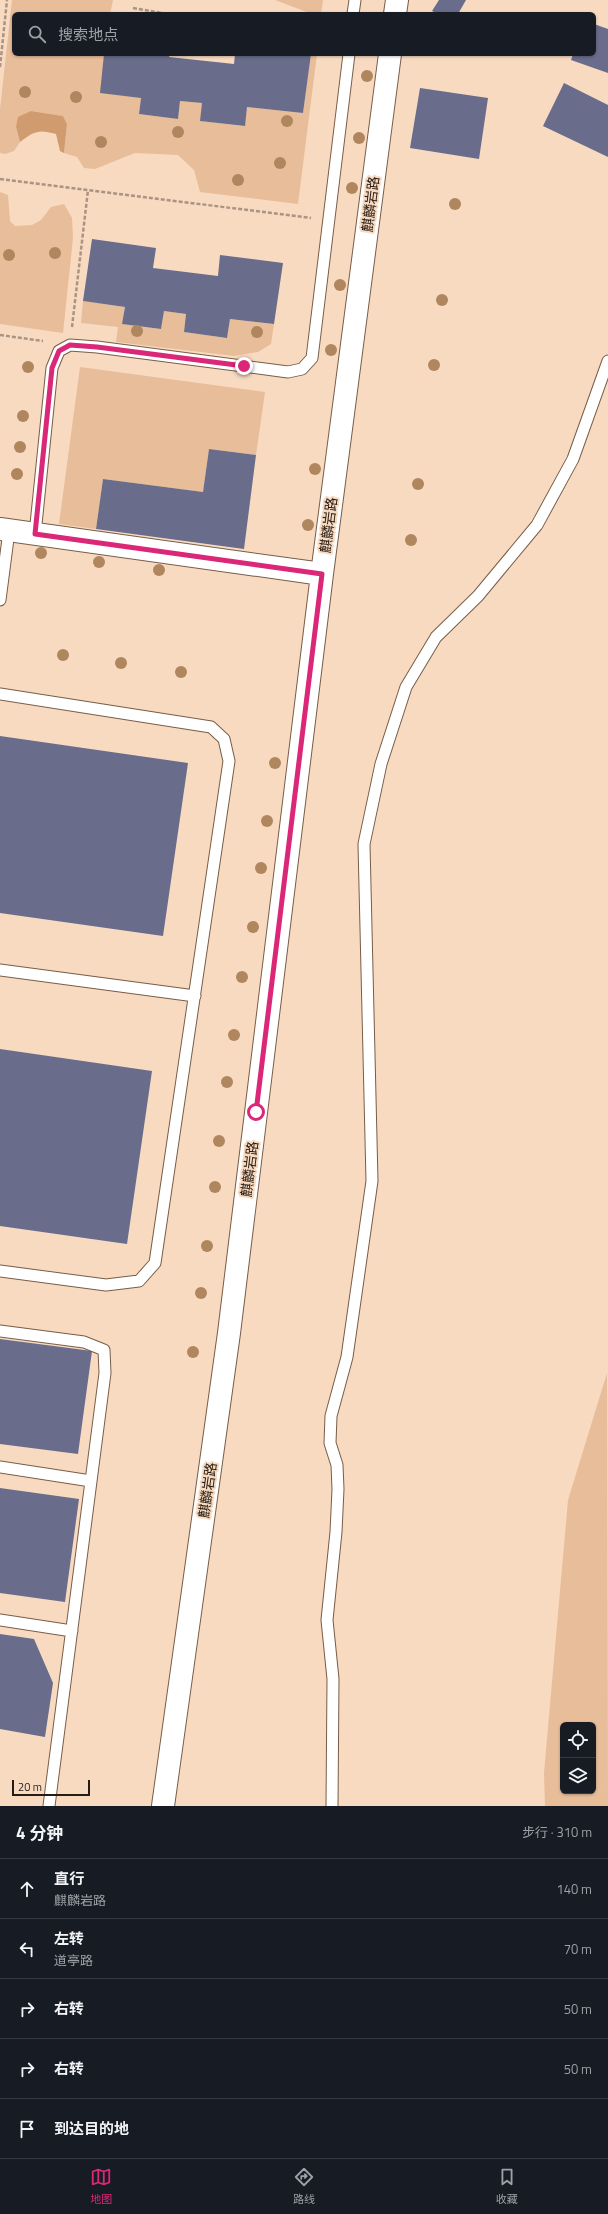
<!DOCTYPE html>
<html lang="zh">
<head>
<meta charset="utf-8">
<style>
	body { margin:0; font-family:"Titillium Web","Noto Sans SC",sans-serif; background:#20242c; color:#f1f3f6 }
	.controls { position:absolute; right:12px; bottom:12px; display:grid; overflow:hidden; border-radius:6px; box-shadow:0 1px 3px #0004 }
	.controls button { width:36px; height:36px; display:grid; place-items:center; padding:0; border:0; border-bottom:1px solid #363941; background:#171b24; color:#f1f3f6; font:20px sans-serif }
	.scale { position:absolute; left:12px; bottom:10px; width:78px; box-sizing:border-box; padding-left:4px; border:2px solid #261c13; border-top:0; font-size:11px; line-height:14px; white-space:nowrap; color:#261c13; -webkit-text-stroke:3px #f8dac1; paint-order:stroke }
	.stop { position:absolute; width:12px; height:12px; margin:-9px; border:3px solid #db2777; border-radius:50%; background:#fff }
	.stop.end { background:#db2777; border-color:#fff; box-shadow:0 1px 4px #0008 }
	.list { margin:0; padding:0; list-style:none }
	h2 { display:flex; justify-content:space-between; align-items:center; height:52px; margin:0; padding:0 16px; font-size:17px }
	h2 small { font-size:13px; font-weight:400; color:#9ea1a6 }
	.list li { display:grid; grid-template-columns:26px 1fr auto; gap:12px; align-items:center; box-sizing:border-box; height:60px; padding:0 16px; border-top:1px solid #363941 }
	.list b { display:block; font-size:15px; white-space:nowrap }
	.list p { margin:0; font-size:13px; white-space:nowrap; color:#9ea1a6 }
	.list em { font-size:13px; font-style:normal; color:#9ea1a6 }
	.icon { flex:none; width:22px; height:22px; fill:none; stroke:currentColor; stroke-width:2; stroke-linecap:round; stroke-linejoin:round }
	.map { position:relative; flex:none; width:608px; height:1806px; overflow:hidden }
	.search { position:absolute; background:#171b24; box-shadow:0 1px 3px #0004; left:12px; right:12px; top:12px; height:44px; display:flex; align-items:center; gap:10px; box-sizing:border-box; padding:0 14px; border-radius:6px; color:#9ea1a6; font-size:15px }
	.sheet { height:352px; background:#171b24 }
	nav { display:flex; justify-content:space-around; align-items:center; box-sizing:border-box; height:56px; border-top:1px solid #363941; background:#171b24; font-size:11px; color:#9ea1a6 }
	nav a { display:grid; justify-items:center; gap:2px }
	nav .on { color:#db2777 }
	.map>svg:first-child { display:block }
	.green { fill:#e8bd99; fill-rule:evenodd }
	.water { fill:#d09c6f }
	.building { fill:#696c8a }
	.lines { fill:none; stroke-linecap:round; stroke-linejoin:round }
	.lane-casing { stroke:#775d48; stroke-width:13 }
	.secondary-casing { stroke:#775d48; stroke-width:24 }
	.path { stroke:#aa9481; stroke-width:2.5; stroke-dasharray:4 2; stroke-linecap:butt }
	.lane { stroke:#fff; stroke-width:11 }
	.secondary { stroke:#fff; stroke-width:22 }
	.tree { fill:#af865d }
	.route { stroke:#db2777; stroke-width:5 }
	.labels { text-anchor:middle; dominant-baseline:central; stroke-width:4; stroke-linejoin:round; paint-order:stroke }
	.street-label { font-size:14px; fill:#261c13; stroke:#f8dac1 }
</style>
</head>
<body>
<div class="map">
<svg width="608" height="1806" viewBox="0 0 608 1806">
	<rect width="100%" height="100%" fill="#f8dac1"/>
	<path class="green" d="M12 0H113L110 14H14V54H104L141 98 139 114 178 119 180 101 202 103 201 121 244 126 247 107 303 113 311 54H317L298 204 200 192 194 170 178 155 135 153 95 169 84 168 77 157 64 153 67 124 63 116 31 111 16 127 20 142 14 151 5 154 0 153V109Z
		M275 0H323L321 14H312Z
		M0 192 8 195 10 221 15 226 32 225 41 220 51 207 64 204 72 218 73 238 63 333 0 324Z
		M83 301 125 307 123 324 161 329 164 311 186 314 184 332 227 338 230 319 274 324 271 344 258 352 234 356 116 342 118 327 81 323Z
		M80 367 265 392 256 455 209 449 203 492 103 479 96 529 59 524Z
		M607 1373 608 1806H545L544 1773 568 1500ZM563 1725H593V1791H563Z"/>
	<path class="water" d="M31 111 63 116 67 124 64 153 60 151 56 134C39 129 34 131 20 142L16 127 18 117Z"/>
	<path class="building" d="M439 0H466L458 14H438L432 11Z
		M594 24 608 29V73L571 60 573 54H594Z
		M104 54H170L169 57 234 64 235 54H311L303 113 247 107 245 126 200 121 202 103 180 101 178 119 139 114 141 98 100 93Z
		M564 83 608 105V157L543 126Z
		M420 88 488 98 479 159 410 148Z
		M92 239 156 248 153 268 218 276 220 255 283 263 274 324 230 319 227 338 184 332 186 314 164 311 161 329 122 324 125 307 83 301Z
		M209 449 256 455 244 549 96 529 103 479 203 492Z
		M0 736 188 763 163 936 0 913Z
		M0 1049 152 1071 127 1244 0 1226Z
		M0 1339 92 1351 78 1454 0 1444Z
		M0 1488 79 1499 65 1602 0 1593Z
		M0 1634 34 1639 53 1683 45 1737 0 1729Z"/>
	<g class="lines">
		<g class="lane-casing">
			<path id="lane" d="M353 14 355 0
				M35 534 52 368 59 351 70 345 97 347 288 372 302 369 312 358 349 54
				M0 600 9 531
				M0 694 211 727 224 739 229 761 155 1263 139 1281 106 1285 0 1271
				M0 970 195 996
				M0 1331 84 1342 104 1350 105 1373 49 1806
				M0 1467 91 1481
				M0 1620 72 1631
				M332 1806 333 1679 327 1620 336 1532 338 1489 337 1465 330 1443 331 1416 347 1357 372 1181 364 844 381 764 406 687 436 637 478 596 537 525 573 459 608 361"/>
		</g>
		<g class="secondary-casing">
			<path id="secondary" d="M395 14 397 0
				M0 529 322 574
				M163 1806 229 1333 322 574 390 54"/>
		</g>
		<path class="path" d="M133 8 168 14
			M0 67 7 0
			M0 179 311 218
			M72 327 88 190
			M0 335 43 341"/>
		<use href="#lane" class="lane"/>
		<use href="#secondary" class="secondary"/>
	</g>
	<g class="tree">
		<circle cx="367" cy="76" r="6"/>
		<circle cx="25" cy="92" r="6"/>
		<circle cx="76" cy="97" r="6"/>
		<circle cx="287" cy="121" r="6"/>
		<circle cx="178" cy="132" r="6"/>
		<circle cx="359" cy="138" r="6"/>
		<circle cx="101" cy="142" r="6"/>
		<circle cx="280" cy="163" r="6"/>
		<circle cx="238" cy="180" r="6"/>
		<circle cx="352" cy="188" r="6"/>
		<circle cx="455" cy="204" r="6"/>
		<circle cx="55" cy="253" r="6"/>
		<circle cx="9" cy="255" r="6"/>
		<circle cx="340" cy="285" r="6"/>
		<circle cx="442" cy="300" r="6"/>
		<circle cx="137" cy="331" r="6"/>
		<circle cx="257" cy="332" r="6"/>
		<circle cx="331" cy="350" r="6"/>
		<circle cx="434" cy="365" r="6"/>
		<circle cx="28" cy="367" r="6"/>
		<circle cx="23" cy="416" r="6"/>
		<circle cx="20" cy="447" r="6"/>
		<circle cx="315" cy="469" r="6"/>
		<circle cx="17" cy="474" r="6"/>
		<circle cx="418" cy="484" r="6"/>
		<circle cx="308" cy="525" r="6"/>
		<circle cx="411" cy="540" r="6"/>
		<circle cx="41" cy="553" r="6"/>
		<circle cx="99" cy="562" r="6"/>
		<circle cx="159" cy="570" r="6"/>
		<circle cx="63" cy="655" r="6"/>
		<circle cx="121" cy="663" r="6"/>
		<circle cx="181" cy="672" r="6"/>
		<circle cx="275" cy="763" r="6"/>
		<circle cx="267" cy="821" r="6"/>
		<circle cx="261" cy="868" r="6"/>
		<circle cx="253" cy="927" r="6"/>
		<circle cx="242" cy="977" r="6"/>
		<circle cx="234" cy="1035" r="6"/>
		<circle cx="227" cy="1082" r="6"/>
		<circle cx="219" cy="1141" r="6"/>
		<circle cx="215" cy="1187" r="6"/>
		<circle cx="207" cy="1246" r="6"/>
		<circle cx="201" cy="1293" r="6"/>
		<circle cx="193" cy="1352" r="6"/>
	</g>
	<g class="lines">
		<path class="route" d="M244 366 97 347 70 345 59 351 52 368 35 534 322 574 256 1112"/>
	</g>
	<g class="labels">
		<g class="street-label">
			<text transform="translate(370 204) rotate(-83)">麒麟岩路</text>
			<text transform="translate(328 525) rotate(-83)">麒麟岩路</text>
			<text transform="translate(249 1169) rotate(-83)">麒麟岩路</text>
			<text transform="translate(207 1490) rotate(-82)">麒麟岩路</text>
		</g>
	</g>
</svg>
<div class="controls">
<button><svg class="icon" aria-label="locate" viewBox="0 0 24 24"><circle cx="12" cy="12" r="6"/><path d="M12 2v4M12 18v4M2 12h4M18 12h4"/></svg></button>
<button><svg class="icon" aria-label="layers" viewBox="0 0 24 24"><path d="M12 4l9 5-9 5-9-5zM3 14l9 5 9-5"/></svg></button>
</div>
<div class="scale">20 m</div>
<div class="stop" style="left:256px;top:1112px"></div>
<div class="stop end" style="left:244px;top:366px"></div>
<div class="search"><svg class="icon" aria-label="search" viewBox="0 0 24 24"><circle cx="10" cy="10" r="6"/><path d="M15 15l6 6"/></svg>搜索地点</div>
</div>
<section class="sheet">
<h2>4 分钟<small>步行 · 310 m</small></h2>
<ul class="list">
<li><svg class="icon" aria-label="ahead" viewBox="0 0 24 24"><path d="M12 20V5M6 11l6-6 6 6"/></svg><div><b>直行</b><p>麒麟岩路</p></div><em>140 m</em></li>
<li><svg class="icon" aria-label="left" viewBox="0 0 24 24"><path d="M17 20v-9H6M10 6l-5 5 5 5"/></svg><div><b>左转</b><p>道亭路</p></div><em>70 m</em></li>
<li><svg class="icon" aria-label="right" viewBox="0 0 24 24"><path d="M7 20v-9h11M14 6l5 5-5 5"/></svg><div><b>右转</b></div><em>50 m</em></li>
<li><svg class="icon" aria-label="right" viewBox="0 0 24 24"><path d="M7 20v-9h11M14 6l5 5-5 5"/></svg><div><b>右转</b></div><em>50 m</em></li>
<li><svg class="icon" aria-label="arrive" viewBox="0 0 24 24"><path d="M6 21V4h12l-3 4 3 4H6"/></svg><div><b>到达目的地</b></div></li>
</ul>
</section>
<nav>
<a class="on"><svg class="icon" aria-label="map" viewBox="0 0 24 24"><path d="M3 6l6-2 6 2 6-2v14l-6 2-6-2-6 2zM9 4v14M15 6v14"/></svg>地图</a>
<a><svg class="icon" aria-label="directions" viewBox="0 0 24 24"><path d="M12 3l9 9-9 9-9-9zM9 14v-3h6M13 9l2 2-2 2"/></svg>路线</a>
<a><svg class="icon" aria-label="saved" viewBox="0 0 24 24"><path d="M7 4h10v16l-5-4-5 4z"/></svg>收藏</a>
</nav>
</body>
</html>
